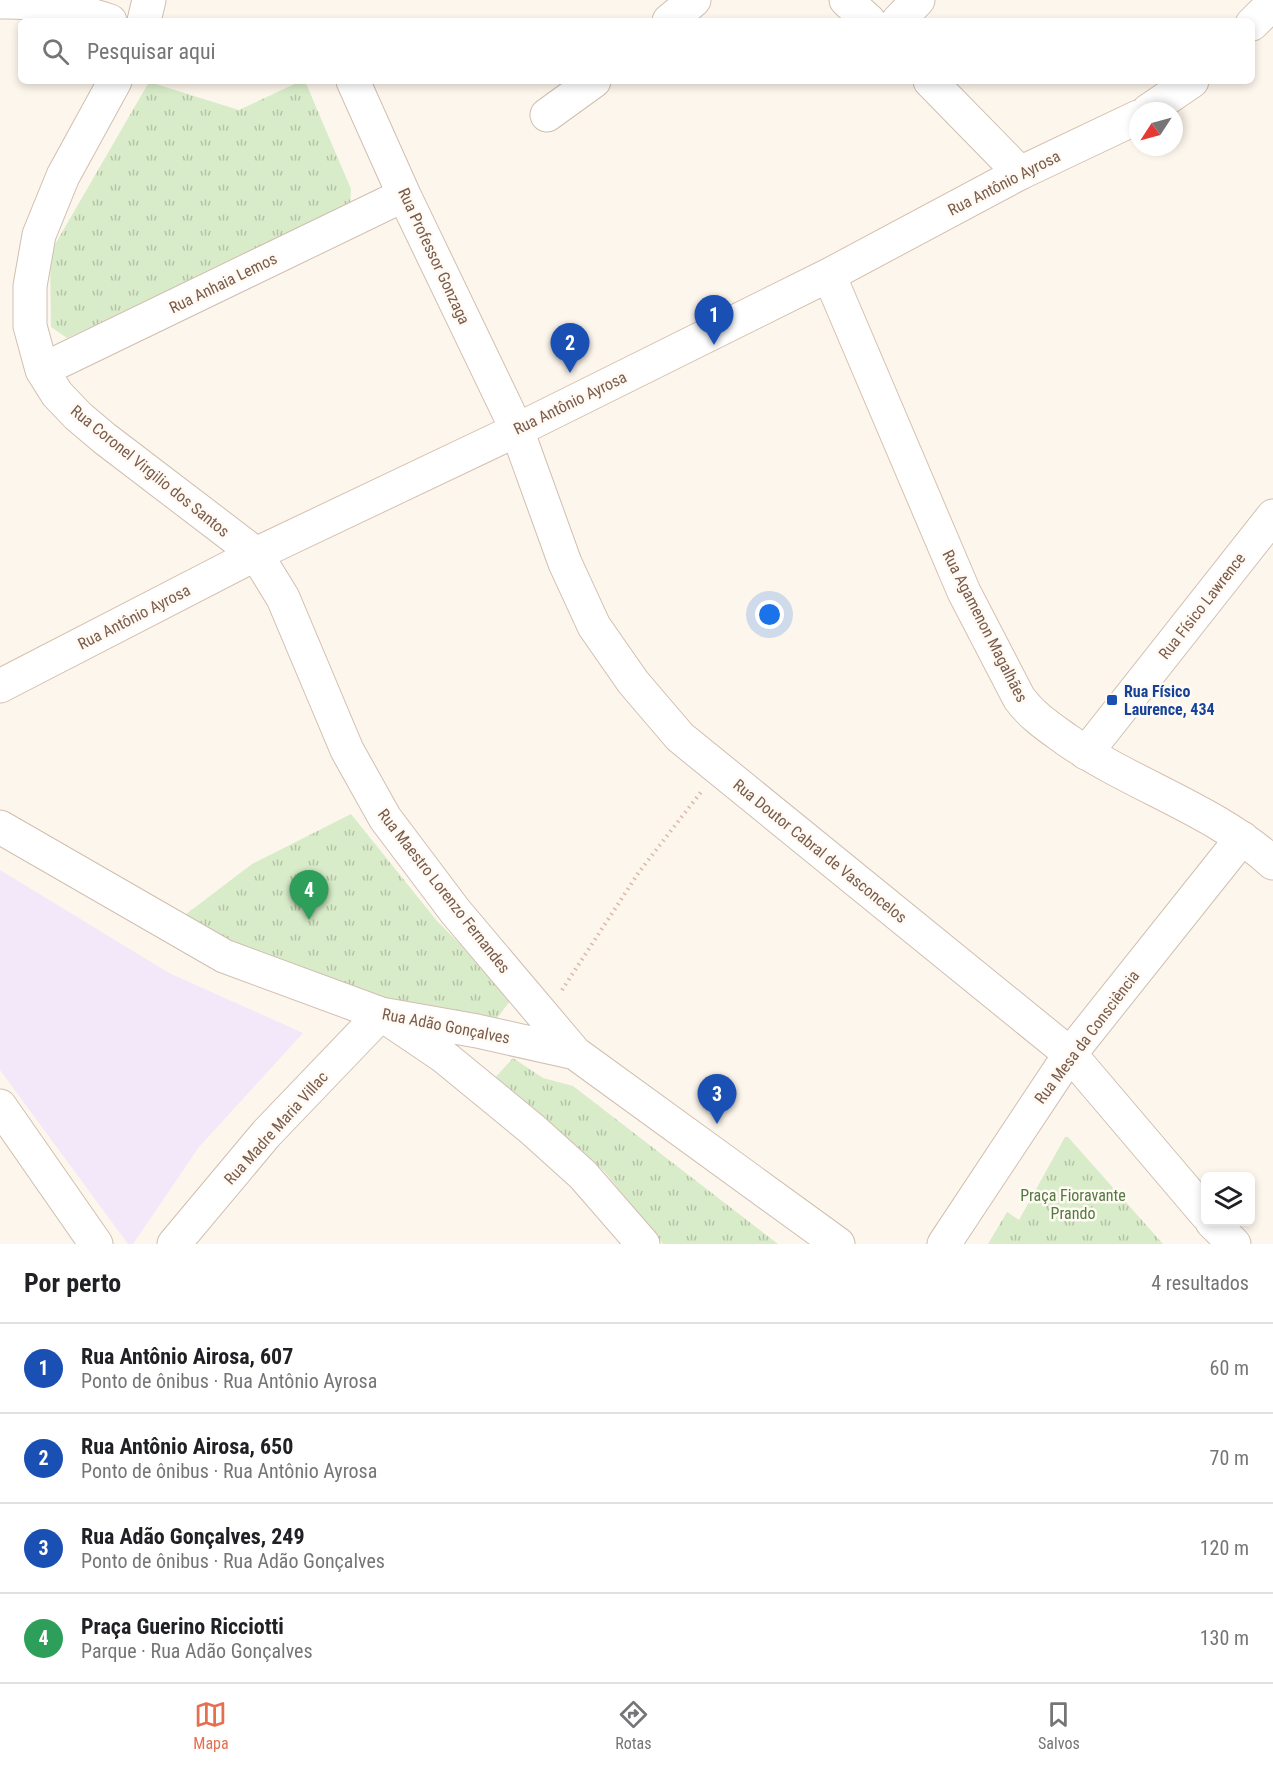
<!DOCTYPE html>
<html lang="pt">
<head>
<meta charset="utf-8">
<style>
	body { margin:0; font-family:"Roboto Condensed",sans-serif; background:#f2f2f2; color:#202124 }
	.controls { position:absolute; right:18px; bottom:18px; display:grid; overflow:hidden; border-radius:9px; box-shadow:0 3px 9px #0003 }
	.controls button { width:54px; height:54px; display:grid; place-items:center; padding:0; border:0; border-bottom:2px solid #e0e0e0; background:#fff; color:#202124; font:30px sans-serif }
	.compass { position:absolute; left:1129px; top:102px; width:54px; height:54px; border-radius:50%; background:#fff; box-shadow:0 3px 9px #0003; rotate:234deg }
	.you { position:absolute; left:770px; top:615px; width:21px; height:21px; margin:-15px; border:4px solid #fff; border-radius:50%; background:#1a73e8; box-shadow:0 0 0 9px #1a73e833 }
	.badge { display:grid; place-items:center; width:39px; height:39px; border-radius:50%; background:#e76f51; color:#fff; font-size:20px; font-weight:700 }
	.pin { position:absolute; translate:-50% -50px; filter:drop-shadow(0 2px 3px #0008) }
	.pin::after { content:''; position:absolute; top:32px; width:21px; height:18px; background:inherit; clip-path:polygon(0 0,100% 0,50% 100%) }
	.list { margin:0; padding:0; list-style:none }
	h2 { display:flex; justify-content:space-between; align-items:center; height:78px; margin:0; padding:0 24px; font-size:26px }
	h2 small { font-size:20px; font-weight:400; color:#757577 }
	.list li { display:grid; grid-template-columns:39px 1fr auto; gap:18px; align-items:center; box-sizing:border-box; height:90px; padding:0 24px; border-top:2px solid #e0e0e0 }
	.list b { display:block; font-size:22px; white-space:nowrap }
	.list p { margin:0; font-size:20px; white-space:nowrap; color:#757577 }
	.list em { font-size:20px; font-style:normal; color:#757577 }
	.icon { flex:none; width:33px; height:33px; fill:none; stroke:currentColor; stroke-width:2; stroke-linecap:round; stroke-linejoin:round }
	.map { position:relative; flex:none; width:1273px; height:1244px; overflow:hidden }
	.search { position:absolute; background:#fff; box-shadow:0 3px 9px #0003; left:18px; right:18px; top:18px; height:66px; display:flex; align-items:center; gap:15px; box-sizing:border-box; padding:0 21px; border-radius:9px; color:#757577; font-size:22px }
	.sheet { height:438px; background:#fff }
	nav { display:flex; justify-content:space-around; align-items:center; box-sizing:border-box; height:84px; border-top:2px solid #e0e0e0; background:#fff; font-size:16px; color:#757577 }
	nav a { display:grid; justify-items:center; gap:3px }
	nav .on { color:#e76f51 }
	.map>svg:first-child { display:block }
	.education { fill:#f3e8fa }
	.grass { fill:url(#grass-tufts) }
	.lines { fill:none; stroke-linecap:round; stroke-linejoin:round }
	.street-casing { stroke:#d1beb0; stroke-width:35 }
	.secondary-casing { stroke:#d6c0b0; stroke-width:35 }
	.path { stroke:#d9b8a5; stroke-width:4; stroke-dasharray:1.5 4.5; stroke-linecap:butt }
	.street { stroke:#fff; stroke-width:33 }
	.secondary { stroke:#fff; stroke-width:33 }
	.transit-dot { fill:#1a4fb4; stroke:#fffaf3; stroke-width:2 }
	.labels { text-anchor:middle; dominant-baseline:central; stroke-width:5; stroke-linejoin:round; paint-order:stroke }
	.street-label { font-size:16px; fill:#7a5c4d; stroke:#fffaf3 }
	.transit-label { font-size:16px; font-weight:bold; fill:#164399; stroke:#fffaf3; text-anchor:start }
	.park-label { font-size:16px; fill:#537a41; stroke:#fffaf3 }
</style>
</head>
<body>
<div class="map">
<svg width="1273" height="1244" viewBox="0 0 1273 1244">
	<defs>
		<pattern id="grass-tufts" width="24" height="20" patternUnits="userSpaceOnUse" patternTransform="scale(1.5)"><rect width="24" height="20" fill="#d8ecc9"/><path d="M3 7l-1-3M5 7V3M7 7l1-3M15 17l-1-3M17 17v-4M19 17l1-3" fill="none" stroke="#b4c2a5"/></pattern>
	</defs>
	<rect width="100%" height="100%" fill="#fdf6ec"/>
	<path class="education" d="M0 870 169 973 303 1033 199 1147 133 1244H128L0 1070Z"/>
	<path class="grass" d="M301 81H305L351 189 350 207 67 338 51 327 50 253 149 82 239 110Z
		M351 814 437 921 513 997 495 1021 417 1009 269 961 181 918 252 864Z
		M513 1058 543 1078 573 1086 778 1244H663L604 1171 494 1079Z
		M1065 1137H1068L1163 1244H988L1007 1212 1019 1220Z"/>
	<g class="lines">
		<g class="street-casing">
			<path id="street" d="M846 0 869 21
				M0 2C38 1 74 9 110 21
				M144 21 149 0
				M669 21 694 0
				M898 21 918 0
				M115 81 63 176 39 235 30 286V326L42 370 57 394 78 416 104 438 256 554 283 598 347 750 385 818 455 911 575 1053
				M353 81 404 195 517 430 565 563 594 626 633 682 680 737 1070 1054 1206 1214
				M930 81 1020 173
				M547 115 594 81
				M42 370 404 195
				M1086 753 1273 516
				M0 827 224 956 381 1014 477 1031 575 1053 838 1244
				M0 1106 96 1244
				M1212 1222 1234 1244
				M174 1244 266 1134 381 1014 443 1056 532 1129 583 1175 643 1244
				M944 1244 1070 1054 1242 838"/>
		</g>
		<g class="secondary-casing">
			<path id="secondary" d="M1252 24 1273 3
				M1148 111 1192 81
				M829 275 964 592 1019 698C1032 716 1049 727 1067 740 1132 785 1215 810 1273 863
				M0 686 256 554 517 430 829 275 1020 173 1138 117"/>
		</g>
		<path class="path" d="M562 990 639 872 701 792"/>
		<use href="#street" class="street"/>
		<use href="#secondary" class="secondary"/>
	</g>
	<rect class="transit-dot" x="1106" y="694" width="12" height="12" rx="3"/>
	<g class="labels">
		<g class="street-label">
			<text transform="translate(1004 183) rotate(-27)">Rua Antônio Ayrosa</text>
			<text transform="translate(434 256) rotate(65)">Rua Professor Gonzaga</text>
			<text transform="translate(223 283) rotate(-26)">Rua Anhaia Lemos</text>
			<text transform="translate(570 403) rotate(-26)">Rua Antônio Ayrosa</text>
			<text transform="translate(150 471) rotate(39)">Rua Coronel Virgilio dos Santos</text>
			<text transform="translate(1202 606) rotate(-52)">Rua Físico Lawrence</text>
			<text transform="translate(134 617) rotate(-27)">Rua Antônio Ayrosa</text>
			<text transform="translate(985 626) rotate(63)">Rua Agamenon Magalhães</text>
			<text transform="translate(820 851) rotate(39)">Rua Doutor Cabral de Vasconcelos</text>
			<text transform="translate(444 891) rotate(52)">Rua Maestro Lorenzo Fernandes</text>
			<text transform="translate(446 1026) rotate(11)">Rua Adão Gonçalves</text>
			<text transform="translate(1087 1037) rotate(-53)">Rua Mesa da Consciência</text>
			<text transform="translate(276 1128) rotate(-48)">Rua Madre Maria Villac</text>
		</g>
		<g class="transit-label">
			<text x="1124" y="691">Rua Físico<tspan x="1124" dy="18">Laurence, 434</tspan></text>
		</g>
		<g class="park-label">
			<text x="1073" y="1195">Praça Fioravante<tspan x="1073" dy="18">Prando</tspan></text>
		</g>
	</g>
</svg>
<div class="controls">
<button><svg class="icon" aria-label="layers" viewBox="0 0 24 24"><path d="M12 4l9 5-9 5-9-5zM3 14l9 5 9-5"/></svg></button>
</div>
<svg class="compass" viewBox="-18 -18 36 36"><path d="M0-13l5 13h-10z" fill="#e53935"/><path d="M0 13l5-13h-10z" fill="#757577"/></svg>
<div class="you"></div>
<div class="pin badge" style="left:714px;top:345px;background:#1a4fb4">1</div>
<div class="pin badge" style="left:570px;top:373px;background:#1a4fb4">2</div>
<div class="pin badge" style="left:717px;top:1124px;background:#1a4fb4">3</div>
<div class="pin badge" style="left:309px;top:920px;background:#2e9e5b">4</div>
<div class="search"><svg class="icon" aria-label="search" viewBox="0 0 24 24"><circle cx="10" cy="10" r="6"/><path d="M15 15l6 6"/></svg>Pesquisar aqui</div>
</div>
<section class="sheet">
<h2>Por perto<small>4 resultados</small></h2>
<ul class="list">
<li><span class="badge" style="background:#1a4fb4">1</span><div><b>Rua Antônio Airosa, 607</b><p>Ponto de ônibus · Rua Antônio Ayrosa</p></div><em>60 m</em></li>
<li><span class="badge" style="background:#1a4fb4">2</span><div><b>Rua Antônio Airosa, 650</b><p>Ponto de ônibus · Rua Antônio Ayrosa</p></div><em>70 m</em></li>
<li><span class="badge" style="background:#1a4fb4">3</span><div><b>Rua Adão Gonçalves, 249</b><p>Ponto de ônibus · Rua Adão Gonçalves</p></div><em>120 m</em></li>
<li><span class="badge" style="background:#2e9e5b">4</span><div><b>Praça Guerino Ricciotti</b><p>Parque · Rua Adão Gonçalves</p></div><em>130 m</em></li>
</ul>
</section>
<nav>
<a class="on"><svg class="icon" aria-label="map" viewBox="0 0 24 24"><path d="M3 6l6-2 6 2 6-2v14l-6 2-6-2-6 2zM9 4v14M15 6v14"/></svg>Mapa</a>
<a><svg class="icon" aria-label="directions" viewBox="0 0 24 24"><path d="M12 3l9 9-9 9-9-9zM9 14v-3h6M13 9l2 2-2 2"/></svg>Rotas</a>
<a><svg class="icon" aria-label="saved" viewBox="0 0 24 24"><path d="M7 4h10v16l-5-4-5 4z"/></svg>Salvos</a>
</nav>
</body>
</html>
